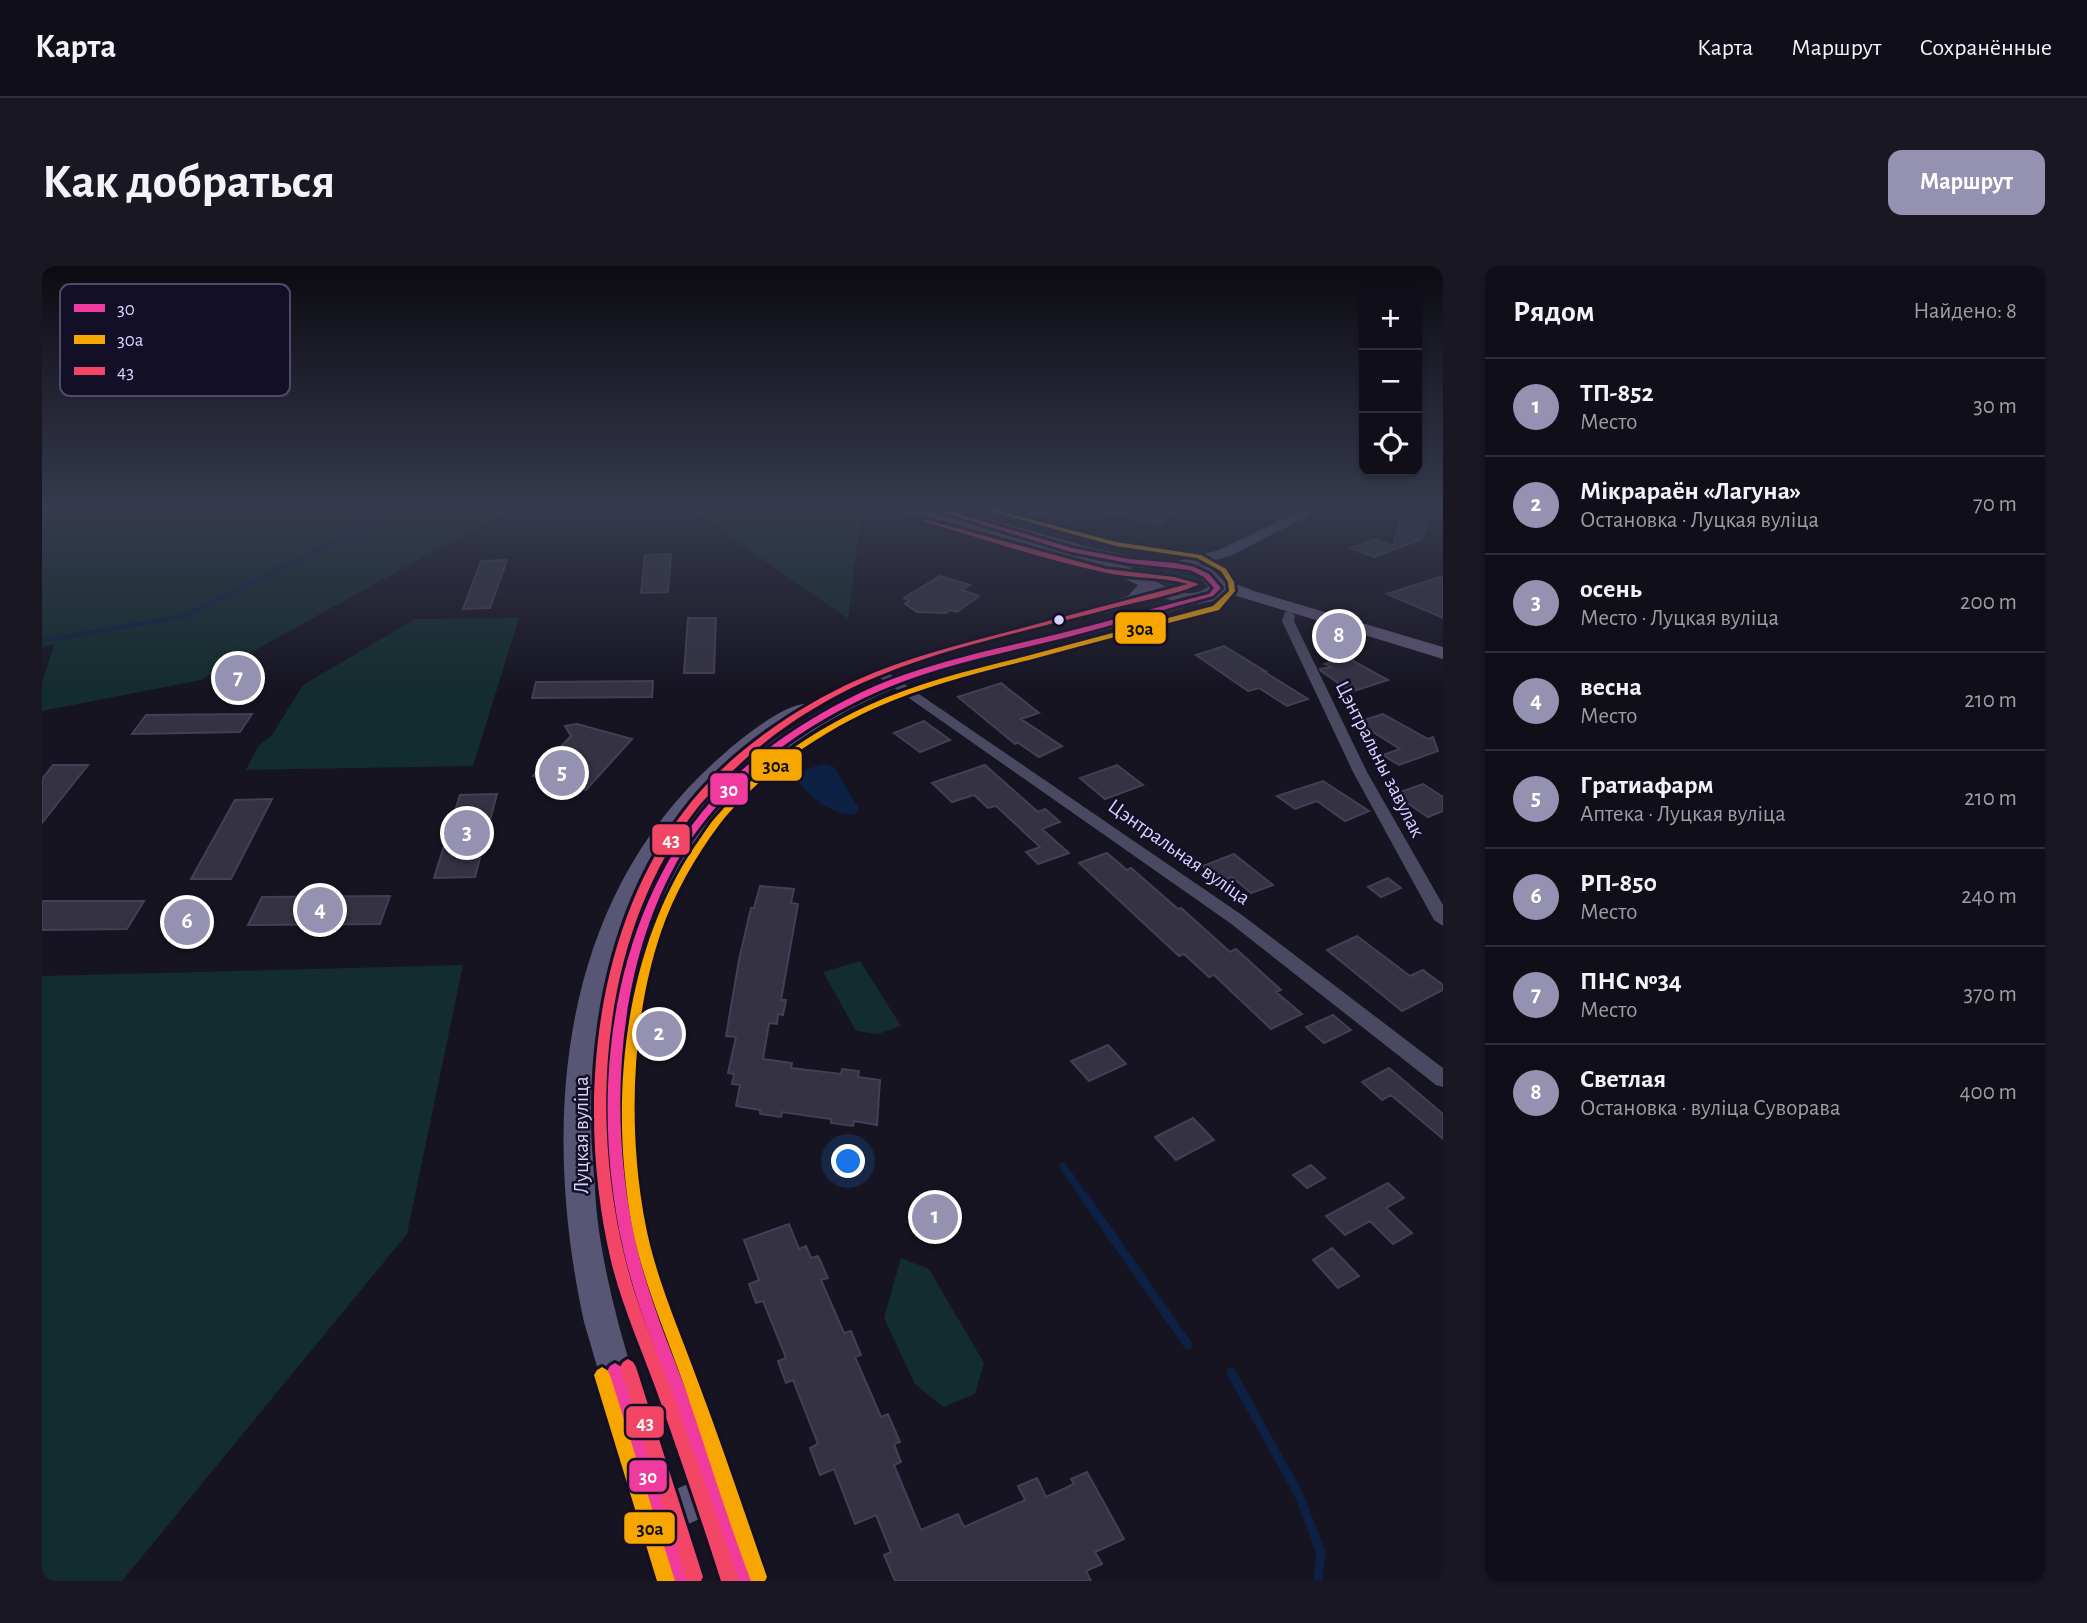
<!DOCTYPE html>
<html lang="ru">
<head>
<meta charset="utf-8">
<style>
	body { margin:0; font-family:"Alegreya Sans",sans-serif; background:#191822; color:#f1f3f6 }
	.controls { position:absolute; right:21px; top:21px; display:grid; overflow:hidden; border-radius:14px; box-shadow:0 2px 5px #0004 }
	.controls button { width:63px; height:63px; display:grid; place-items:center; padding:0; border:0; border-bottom:2px solid #302f38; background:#100f19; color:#f1f3f6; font:35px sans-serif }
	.you { position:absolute; left:807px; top:896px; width:24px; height:24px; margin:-18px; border:5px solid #fff; border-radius:50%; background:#1a73e8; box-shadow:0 0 0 10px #1a73e833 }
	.badge { display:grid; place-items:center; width:46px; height:46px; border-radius:50%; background:#9591b1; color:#fff; font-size:23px; font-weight:700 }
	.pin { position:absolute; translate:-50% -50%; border:4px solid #fff; box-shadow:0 2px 7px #0006 }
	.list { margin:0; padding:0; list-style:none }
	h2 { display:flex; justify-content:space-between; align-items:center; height:91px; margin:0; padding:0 28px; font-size:30px }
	h2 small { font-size:23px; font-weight:400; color:#9c9ca2 }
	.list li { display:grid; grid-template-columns:46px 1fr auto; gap:21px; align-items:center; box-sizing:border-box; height:98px; padding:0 28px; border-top:2px solid #302f38 }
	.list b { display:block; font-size:26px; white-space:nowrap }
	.list p { margin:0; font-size:23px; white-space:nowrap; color:#9c9ca2 }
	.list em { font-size:23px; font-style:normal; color:#9c9ca2 }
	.icon { flex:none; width:38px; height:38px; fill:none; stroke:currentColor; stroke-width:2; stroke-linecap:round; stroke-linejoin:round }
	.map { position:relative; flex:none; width:1401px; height:1315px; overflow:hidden; border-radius:14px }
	header { display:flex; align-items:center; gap:42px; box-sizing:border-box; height:98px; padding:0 35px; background:#100f19; border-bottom:2px solid #302f38 }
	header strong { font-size:33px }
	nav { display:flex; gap:38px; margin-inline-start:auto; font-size:24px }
	.intro { display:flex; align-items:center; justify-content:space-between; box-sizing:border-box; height:168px; padding:0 42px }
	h1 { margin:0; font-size:49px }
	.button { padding:18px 32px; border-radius:14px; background:#9591b1; color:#fff; font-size:24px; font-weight:700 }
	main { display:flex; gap:42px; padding:0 42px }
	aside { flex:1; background:#100f19; border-radius:14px; box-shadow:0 2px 5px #0004 }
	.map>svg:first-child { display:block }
	.green { fill:#132c2d }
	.water { fill:#0d2144 }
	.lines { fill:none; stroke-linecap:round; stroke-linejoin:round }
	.stream-far2 { stroke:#0d2144; stroke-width:4.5 }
	.stream-far1 { stroke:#0d2144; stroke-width:7 }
	.stream { stroke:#0d2144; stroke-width:9 }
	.building { fill:#343243; stroke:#433f54; stroke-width:2 }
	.street { fill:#4a4962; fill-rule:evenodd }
	.secondary { fill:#575674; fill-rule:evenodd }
	.primary { fill:#5e5373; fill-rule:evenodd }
	.bus-1-casing { stroke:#130f26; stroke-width:6 }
	.bus-2-casing { stroke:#130f26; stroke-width:6 }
	.bus-3-casing { stroke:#130f26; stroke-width:6 }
	.bus-1 { fill:#f13a9d; fill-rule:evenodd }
	.bus-2 { fill:#f7a600; fill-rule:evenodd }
	.bus-3 { fill:#f34667; fill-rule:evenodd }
	.bus-dot { fill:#d9d4ff; stroke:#130f26; stroke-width:2.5 }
	.labels { text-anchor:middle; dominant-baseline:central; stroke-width:5; stroke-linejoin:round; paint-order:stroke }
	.street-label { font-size:21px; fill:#d9d4ff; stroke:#130f26 }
	.key { fill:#130f26; stroke:#4e4a67; stroke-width:2 }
	.key-label { font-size:19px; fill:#d9d4ff }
	.line-badge { stroke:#130f26; stroke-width:2.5 }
	.badge-label { font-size:19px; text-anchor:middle; font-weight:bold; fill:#fff }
	.pale-badge-label { font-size:19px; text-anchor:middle; font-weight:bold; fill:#111 }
</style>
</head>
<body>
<header>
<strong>Карта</strong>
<nav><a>Карта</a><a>Маршрут</a><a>Сохранённые</a></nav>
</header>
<div class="intro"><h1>Как добраться</h1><a class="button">Маршрут</a></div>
<main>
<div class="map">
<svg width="1401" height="1315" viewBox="0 0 1401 1315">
	<rect width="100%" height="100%" fill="#161421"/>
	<path class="green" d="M0 241H509L528 246 527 241H820L806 353 655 247H461L159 414 0 445V416L12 379 0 380Z
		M936 241H1007L993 255Z
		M1125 305 1153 310 1160 319C1147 329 1124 325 1115 312Z
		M477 352 431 500 204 504 216 480 230 469 261 419 373 353Z
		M818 695 859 760 836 768 814 765 781 706Z
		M421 699 365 968 80 1315H0V710Z
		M859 992 887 1003 942 1097 933 1128 901 1141 873 1118 842 1052Z"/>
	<path class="water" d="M783 498 792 501 817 543 813 548C791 550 766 531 755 513L765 503Z"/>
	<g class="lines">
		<path class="stream-far2" d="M0 375 143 350 362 241"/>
		<path class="stream-far1" d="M1021 900 1043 932"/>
		<path class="stream" d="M1042 930 1146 1079
			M1189 1106 1257 1229 1279 1286 1276 1315"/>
	</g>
	<path class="building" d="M1067 241H1134L1120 259 1066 247Z
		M1361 247 1377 250 1376 254 1385 256 1380 273 1332 291 1309 282 1334 273 1351 280Z
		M629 288 626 326 599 327 603 289Z
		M465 294 448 342 421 343 439 295Z
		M898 310 928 319 920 324 937 330 915 346 908 344 904 347 875 346 863 338 867 335 862 332Z
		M1401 310V352L1345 328Z
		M646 352H674L672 407H642Z
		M1182 380 1223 405H1221L1266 433 1245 440 1217 422 1206 425 1154 389Z
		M1304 391 1346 414 1309 426 1279 405 1278 403 1289 401 1283 398Z
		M611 415 610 431 490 432 494 416Z
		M959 417 997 447 979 453 1020 480 997 491 975 476 973 478 916 431Z
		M210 448 198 466 90 468 104 449Z
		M1341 448 1386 473 1391 471 1396 485 1357 499 1341 489 1358 483 1315 456Z
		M882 455 908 474 878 486 852 467Z
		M535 458 590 473 544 524 491 510 529 470 523 460Z
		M11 499H46L0 557V513Z
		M943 499 996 546 1003 543 1018 556 1000 563 1027 587 996 598 984 586 998 581 954 540 946 542 932 529 910 536 890 517Z
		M1075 499 1101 519 1063 533 1038 512Z
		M1281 515 1327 545 1303 555 1275 535 1253 543 1235 530Z
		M1381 518 1401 531V545L1386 551 1352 528Z
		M455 528 433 611 392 612 418 529Z
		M230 533 189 613H149L193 534Z
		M1065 587 1085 604 1089 602 1136 643 1139 642 1188 686 1194 683 1239 724 1234 726 1260 748 1229 763 1172 709 1167 711 1142 688 1137 690 1037 597Z
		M1192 588 1231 619 1209 627 1190 611 1180 615 1161 600Z
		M1346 612 1359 622 1339 631 1326 621Z
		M718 620 752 623 749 637 756 638 739 734H744L741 749 736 748 735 758 727 757 721 793 750 797 749 802 799 808 800 803 817 805 816 811 838 814 835 859 812 855 811 860 789 857V853L740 846 739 851 718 848V844L694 840 698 819 690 818 692 808 686 807 694 771 684 770 697 694 709 642H712Z
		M348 630 338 658 206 659 220 631Z
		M0 635H102L85 663 0 664Z
		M135 646H167L156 666 122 665Z
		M1315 670 1368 710 1381 704 1401 719V724L1360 745 1285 684Z
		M1291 749 1309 764 1282 777 1264 761Z
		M1066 779 1084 798 1047 815 1029 795Z
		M1347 802 1401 848V873L1349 829 1340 834 1320 816Z
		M1151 852 1172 874 1134 894 1113 871Z
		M1269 899 1283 912 1265 922 1251 909Z
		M1346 917 1362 932 1344 942 1370 967 1351 978 1328 955 1303 969 1284 950Z
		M877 935 910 940 909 967 876 961Z
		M747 958 757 983 764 980 769 992 776 990 786 1012 779 1014 802 1067 809 1065 819 1089 813 1091 839 1151 846 1148 858 1176 852 1178 859 1196 852 1199 879 1264 916 1248 922 1261 983 1234 976 1220 995 1212 1004 1231 1032 1218 1029 1213 1045 1206 1082 1273 1053 1286 1060 1298 1044 1305 1049 1315H853L842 1289 849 1286 834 1249 813 1258 792 1203 778 1209 768 1182 776 1178 751 1114 744 1117 736 1095 744 1092 721 1035 714 1037 707 1018 717 1014 702 974Z
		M1290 982 1317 1010 1296 1022 1271 994Z"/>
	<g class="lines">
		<path class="street" d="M1379 241H1401V247L1380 243Z
			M1247 345 1253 349 1252 355 1325 506 1401 639V660L1392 654 1311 506 1240 355 1243 346Z
			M839 402 1200 649 1401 802V821L1394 819 1188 657 834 409 833 406Z"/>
		<path class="secondary" d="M1259 244 1266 248 1264 251 1188 290 1133 305 1125 300 1128 297 1177 284Z
			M1106 313 1114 318 1098 336 1063 348 1055 343 1057 339 1086 330 1100 315Z
			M1157 327 1165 332 1163 335C1115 350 1067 364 1019 375 957 390 895 403 837 429 766 461 698 511 653 576 579 682 573 854 603 977 615 1027 636 1075 655 1124 679 1188 702 1250 724 1315H682L662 1251 642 1260 660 1315H618L542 1056C498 854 516 628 684 486 701 471 748 433 770 438L773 442 770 446C613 530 558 673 553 843 552 884 551 925 557 965 570 1054 601 1140 630 1225L650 1216C622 1133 584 1050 568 963 544 837 558 671 637 566 684 503 750 455 821 423 887 393 959 380 1028 363 1072 352 1114 338 1157 327Z"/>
		<path class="primary" d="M854 241H904L1046 281 1097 292 1160 299 1170 303 1180 313 1212 325 1401 381V393L1182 326 1171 335 1156 338 1123 333 1076 309 856 244ZM1083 300 1148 307 1157 311 1166 321C1139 341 1109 307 1083 300Z"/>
		<g class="bus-1-casing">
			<path id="bus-1" d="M884 241H892L1030 282 1086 293 1133 297 1152 301 1167 308 1179 322 1171 330C1123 343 1075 358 1026 371 958 388 886 401 822 432 753 465 688 514 645 579 573 692 565 851 594 978 607 1034 630 1087 650 1140 672 1198 692 1256 712 1315H694C675 1256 655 1197 634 1139 615 1088 593 1036 581 982 547 831 566 652 671 533 711 488 763 454 816 428 880 397 952 384 1020 367 1069 355 1118 340 1167 328L1172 322 1162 311 1148 304 1086 297 1029 286Z
				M573 1097 578 1100 581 1105 648 1315H630L565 1105 568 1100Z"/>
		</g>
		<g class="bus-2-casing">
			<path id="bus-2" d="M933 241H942L1074 276 1159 289 1184 303 1192 316 1193 325 1177 344C1113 360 1050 377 987 394 935 407 882 420 833 442 777 467 715 510 677 559 653 591 632 628 619 666 587 760 585 883 608 979 620 1026 639 1069 655 1113 680 1179 702 1245 725 1311L723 1315H709C685 1252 665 1186 643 1122 624 1068 601 1016 590 960 567 835 581 687 653 580 660 571 665 561 673 552 714 504 767 467 825 440 874 417 928 404 981 391 1044 374 1108 357 1171 340L1187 325 1186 316 1179 305 1155 292 1074 280Z
				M560 1101 565 1104 568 1109 633 1315H615L552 1109 555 1104Z"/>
		</g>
		<g class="bus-3-casing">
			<path id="bus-3" d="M881 253 1064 303 1132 311 1157 318C1134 329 1098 335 1071 342 989 364 897 382 820 417 768 441 719 474 680 516 672 524 663 532 656 541 559 665 546 847 584 996 595 1041 614 1083 630 1126 653 1189 676 1252 697 1315H679C659 1252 637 1188 615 1126 599 1082 580 1040 569 995 534 845 549 659 650 535 692 484 755 441 815 414 866 391 920 378 973 364 1031 348 1089 333 1146 318 1119 310 1089 313 1061 306 1000 293 941 273 881 255Z
				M586 1093 591 1096 594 1101 661 1311 659 1315H645L643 1311 578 1101 581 1096Z"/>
		</g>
		<use href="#bus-1" class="bus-1"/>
		<use href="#bus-2" class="bus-2"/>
		<use href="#bus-3" class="bus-3"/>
	</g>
	<linearGradient id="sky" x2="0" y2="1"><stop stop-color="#0c0b12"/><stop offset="0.57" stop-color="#363a4e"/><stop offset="1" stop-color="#363a4e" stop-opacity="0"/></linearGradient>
	<rect width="1401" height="425" fill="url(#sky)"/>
	<circle class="bus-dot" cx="1017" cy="354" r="6"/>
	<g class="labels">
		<g class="street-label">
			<text transform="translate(1338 493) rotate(63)">Цэнтральны завулак</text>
			<text transform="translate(1137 586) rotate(35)">Цэнтральная вуліца</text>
			<text transform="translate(539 869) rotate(-90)">Луцкая вуліца</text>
		</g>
	</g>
	<rect x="18" y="18" width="230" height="112" rx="10" class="key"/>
	<rect x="32" y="38" width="31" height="8" fill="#f13a9d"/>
	<rect x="32" y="69" width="31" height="9" fill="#f7a600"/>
	<rect x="32" y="101" width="31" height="8" fill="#f34667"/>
	<g class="key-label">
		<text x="75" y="49">30</text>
		<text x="75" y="80">30а</text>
		<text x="75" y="112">43</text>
	</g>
	<g class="line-badge">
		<rect x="1072" y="345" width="53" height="34" rx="7" fill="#f7a600"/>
		<rect x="708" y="482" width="53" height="34" rx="7" fill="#f7a600"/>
		<rect x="667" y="506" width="40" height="34" rx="7" fill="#f13a9d"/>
		<rect x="609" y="557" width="40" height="33" rx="7" fill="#f34667"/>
		<rect x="583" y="1139" width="40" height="34" rx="7" fill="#f34667"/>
		<rect x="586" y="1193" width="40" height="34" rx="7" fill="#f13a9d"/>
		<rect x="581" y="1245" width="53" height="34" rx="7" fill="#f7a600"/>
	</g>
	<g class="badge-label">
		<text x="687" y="530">30</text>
		<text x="629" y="580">43</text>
		<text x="603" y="1163">43</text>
		<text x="606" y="1217">30</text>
	</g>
	<g class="pale-badge-label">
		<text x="1098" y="369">30а</text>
		<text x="734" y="506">30а</text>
		<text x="608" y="1269">30а</text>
	</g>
</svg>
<div class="controls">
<button>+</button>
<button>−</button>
<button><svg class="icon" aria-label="locate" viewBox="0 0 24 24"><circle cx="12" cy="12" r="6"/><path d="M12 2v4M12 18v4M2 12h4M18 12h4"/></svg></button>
</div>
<div class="you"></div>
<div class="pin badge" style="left:893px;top:951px">1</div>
<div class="pin badge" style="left:617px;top:768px">2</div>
<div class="pin badge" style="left:425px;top:567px">3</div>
<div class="pin badge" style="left:278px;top:644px">4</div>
<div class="pin badge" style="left:520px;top:507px">5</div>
<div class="pin badge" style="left:145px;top:656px">6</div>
<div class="pin badge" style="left:196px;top:412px">7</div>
<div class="pin badge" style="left:1297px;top:370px">8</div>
</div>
<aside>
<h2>Рядом<small>Найдено: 8</small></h2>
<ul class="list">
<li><span class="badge">1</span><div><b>ТП-852</b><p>Место</p></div><em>30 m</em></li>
<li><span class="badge">2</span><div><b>Мікрараён «Лагуна»</b><p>Остановка · Луцкая вуліца</p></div><em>70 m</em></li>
<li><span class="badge">3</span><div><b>осень</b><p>Место · Луцкая вуліца</p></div><em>200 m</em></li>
<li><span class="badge">4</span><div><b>весна</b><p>Место</p></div><em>210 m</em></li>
<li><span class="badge">5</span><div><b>Гратиафарм</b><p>Аптека · Луцкая вуліца</p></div><em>210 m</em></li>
<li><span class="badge">6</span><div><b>РП-850</b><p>Место</p></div><em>240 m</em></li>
<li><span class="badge">7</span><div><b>ПНС №34</b><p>Место</p></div><em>370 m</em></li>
<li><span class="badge">8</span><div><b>Светлая</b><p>Остановка · вуліца Суворава</p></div><em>400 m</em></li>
</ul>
</aside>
</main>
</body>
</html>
